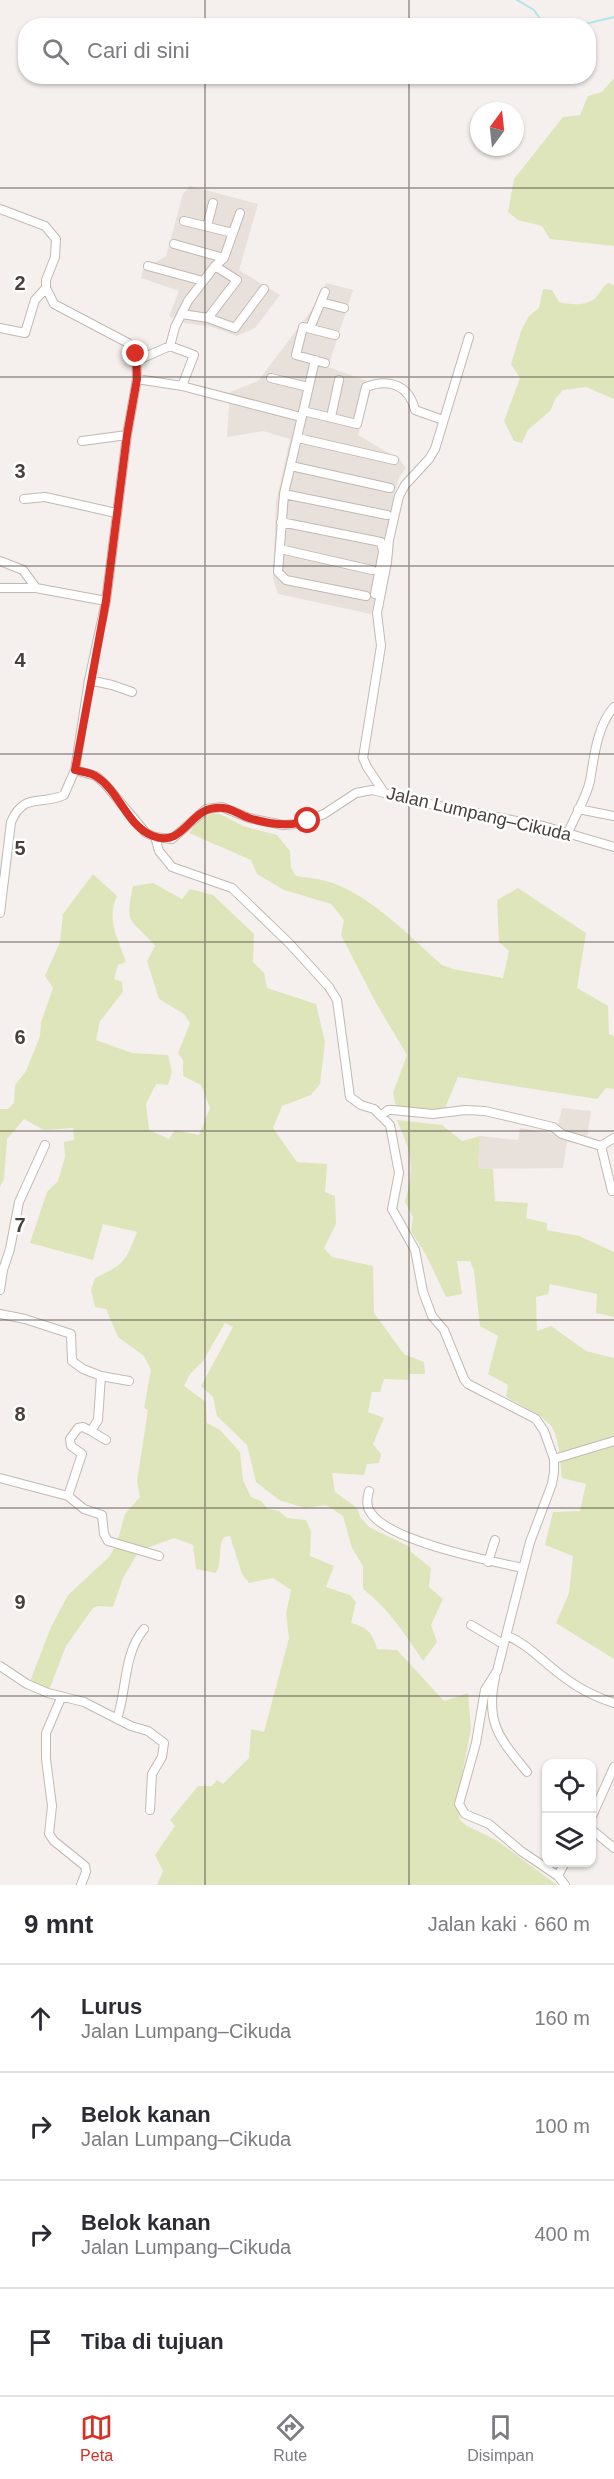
<!DOCTYPE html>
<html lang="id">
<head>
<meta charset="utf-8">
<style>
	body { margin:0; font-family:Helvetica,sans-serif; background:#f7f7f7; color:#2b2b33 }
	.controls { position:absolute; right:18px; bottom:18px; display:grid; overflow:hidden; border-radius:12px; box-shadow:0 2px 4px #0004 }
	.controls button { width:54px; height:54px; display:grid; place-items:center; padding:0; border:0; border-bottom:2px solid #e1e1e2; background:#fff; color:#2b2b33; font:30px sans-serif }
	.compass { position:absolute; left:470px; top:102px; width:54px; height:54px; border-radius:50%; background:#fff; box-shadow:0 2px 4px #0004; rotate:15deg }
	.stop { position:absolute; width:18px; height:18px; margin:-14px; border:4px solid #d93025; border-radius:50%; background:#fff }
	.stop.end { background:#d93025; border-color:#fff; box-shadow:0 2px 6px #0008 }
	.list { margin:0; padding:0; list-style:none }
	h2 { display:flex; justify-content:space-between; align-items:center; height:78px; margin:0; padding:0 24px; font-size:26px }
	h2 small { font-size:20px; font-weight:400; color:#7c7c81 }
	.list li { display:grid; grid-template-columns:39px 1fr auto; gap:18px; align-items:center; box-sizing:border-box; height:108px; padding:0 24px; border-top:2px solid #e1e1e2 }
	.list b { display:block; font-size:22px; white-space:nowrap }
	.list p { margin:0; font-size:20px; white-space:nowrap; color:#7c7c81 }
	.list em { font-size:20px; font-style:normal; color:#7c7c81 }
	.icon { flex:none; width:33px; height:33px; fill:none; stroke:currentColor; stroke-width:2; stroke-linecap:round; stroke-linejoin:round }
	.map { position:relative; flex:none; width:614px; height:1885px; overflow:hidden }
	.search { position:absolute; background:#fff; box-shadow:0 2px 4px #0004; left:18px; right:18px; top:18px; height:66px; display:flex; align-items:center; gap:15px; box-sizing:border-box; padding:0 21px; border-radius:24px; color:#7c7c81; font-size:22px }
	.sheet { height:510px; background:#fff }
	nav { display:flex; justify-content:space-around; align-items:center; box-sizing:border-box; height:84px; border-top:2px solid #e1e1e2; background:#fff; font-size:16px; color:#7c7c81 }
	nav a { display:grid; justify-items:center; gap:3px }
	nav .on { color:#d93025 }
	.map>svg:first-child { display:block }
	.residential { fill:#e8e0db }
	.green { fill:#dfe5ba }
	.lines { fill:none; stroke-linecap:round; stroke-linejoin:round }
	.stream { stroke:#b0e5eb; stroke-width:2 }
	.minor-casing { stroke:#c3b8b3; stroke-width:10 }
	.minor { stroke:#fff; stroke-width:8 }
	.route { stroke:#d93025; stroke-width:8 }
	.grid { fill:none; stroke:#493f3b; stroke-width:1.5; stroke-opacity:0.55 }
	.labels { text-anchor:middle; dominant-baseline:central; stroke-width:5; stroke-linejoin:round; paint-order:stroke }
	.street-label { font-size:18px; fill:#493f3b; stroke:#fff }
	.grid-label { font-size:20px; text-anchor:middle; font-weight:bold; fill:#493f3b; stroke:#fff; stroke-width:5; stroke-linejoin:round; paint-order:stroke }
</style>
</head>
<body>
<div class="map">
<svg width="614" height="1885" viewBox="0 0 614 1885">
	<rect width="100%" height="100%" fill="#f5f0ed"/>
	<path class="residential" d="M190 186 258 204 239 270 280 295 255 328 237 336 212 327 185 323 169 316 179 291 141 278 144 263 156 262 166 256 183 194Z
		M326 283 353 290 328 367 373 383 358 435 399 459 406 468 399 477 395 491 384 557 371 614 278 594 273 579 276 502 290 439 263 431 227 437 230 392 258 381 311 311Z
		M562 1108 591 1111 586 1145 567 1142 563 1168 478 1169 480 1136 518 1140 520 1128 556 1134Z"/>
	<path class="green" d="M614 78V246L550 239 542 226 518 220 508 212 514 179 563 117 580 115 588 96 602 92Z
		M608 283 614 285V399L586 387 563 390 555 399 551 410 528 430 522 443 514 441 504 421 520 378 511 364 521 331 529 316 539 308 543 289 552 290 559 302C572 305 588 307 598 295 602 290 602 287 608 283Z
		M211 813 220 814 243 826 277 835 290 851 291 868 296 876C308 878 322 879 333 883 375 899 409 936 442 965L453 969 503 978 509 951 499 942 497 900 518 888 586 933 577 988 608 1006 609 1034 614 1036V1089L606 1088 597 1099 458 1077 442 1115 397 1111 393 1093 407 1055 376 1003 341 935 344 920 331 904 284 890 257 874 251 860 189 833 202 817Z
		M93 874 117 896C106 920 118 938 126 962L118 965 114 979 122 982 123 992 100 1021 96 1040 132 1053 168 1055 172 1072 168 1085 156 1084 146 1104 149 1130 169 1139 175 1130 199 1135 210 1108 201 1085 183 1076V1060L178 1053 190 1023 184 1014 159 999 147 961 155 946C131 917 124 928 133 886L153 883 182 899 190 889 213 895 254 934 253 962 264 973 267 988 316 1004 325 1042 320 1084 311 1095 282 1106 273 1128 297 1162 327 1164 325 1192 335 1196 336 1224 324 1248 332 1257 373 1266 374 1313 404 1354 424 1362 425 1374H409L408 1380 384 1379 380 1392H372L368 1412 384 1418 373 1444 381 1454 379 1463 367 1464 364 1475 332 1473 335 1492 357 1508 360 1517 369 1527 410 1547 411 1552 431 1568 429 1587 443 1599 431 1625 437 1642 423 1661C405 1634 389 1609 363 1589V1566L352 1548 343 1516 326 1505 305 1508 279 1500 256 1482 247 1445 217 1416 213 1397 201 1386 233 1327 225 1323 203 1361 190 1374 184 1386 206 1402 207 1423 220 1430 240 1452 243 1480 251 1497 261 1501 268 1509 279 1511 287 1518 306 1520 311 1531 310 1556 334 1566 326 1587 350 1595 356 1602 351 1623C367 1627 373 1633 377 1649L397 1650 444 1701 468 1693 471 1729 457 1801 460 1820 467 1826 496 1840 557 1885H157L163 1871 155 1855 175 1826 170 1820 198 1786H212L217 1780 223 1784 249 1758 251 1729 264 1732 289 1638 286 1614 291 1590 273 1578 249 1583 242 1574 230 1536 224 1537C217 1548 223 1560 216 1573L196 1569 193 1545 174 1538 139 1551 123 1578 113 1607 98 1606 93 1608 66 1646 48 1693 29 1684 51 1627 68 1595 109 1557 117 1543 125 1514 140 1497 137 1481 148 1410 144 1408 151 1370 144 1356 118 1337 106 1309 95 1307 91 1290 95 1278C125 1264 125 1262 137 1232L103 1224 93 1260 30 1243 47 1192 58 1181 65 1157 64 1142 74 1140 73 1128 44 1130 24 1119 7 1139 4 1179 0 1187V1109H8L14 1103 15 1085 26 1071 40 1036 41 1022 53 988 45 976 60 942 63 914Z
		M397 1120 442 1125 462 1141 480 1136 478 1169H493L495 1201 528 1203 526 1218 547 1223V1230L579 1236 614 1252V1317L596 1313 597 1294 550 1284 548 1294 536 1297 537 1331 551 1326 586 1351 614 1358V1659L556 1623 569 1593 573 1556 545 1545 553 1512 580 1511 586 1484 562 1478C560 1463 560 1439 551 1426 541 1413 519 1405 506 1397L508 1385 488 1374 498 1336 480 1326 474 1271 470 1261H457L462 1294 446 1297 426 1255 411 1231 413 1217 405 1202C415 1164 412 1156 397 1120Z"/>
	<g class="lines">
		<path class="stream" d="M517 0 534 10 543 23 572 26
			M577 26 614 17"/>
		<g class="minor-casing">
			<path id="minor" d="M0 209 45 226 56 239 55 257 46 280V288L54 304 128 343 136 354 137 379 127 435 106 601 89 680 75 770 96 776 105 784 146 833 155 837 172 839 206 809 222 807 249 818 283 825 298 824 324 814 356 793 372 790 434 805 543 826 614 847
				M184 221 233 233
				M207 226 213 203
				M174 244 224 258
				M148 266 203 281
				M321 302 344 308
				M182 314 208 318 235 328 264 289
				M208 318 237 280 215 266
				M0 328 25 333 35 300 46 288
				M310 328 325 292
				M170 346 194 355 182 386
				M138 360 170 346 175 327 188 301 215 266 224 258 240 213
				M315 360 284 494 278 572 286 580 366 596
				M325 363 296 355 303 327 335 335
				M271 378 308 387
				M137 379 182 386 301 417
				M303 411 357 424 366 387C389 378 409 385 415 410L443 420
				M331 417 339 380
				M298 438 394 460
				M82 441 127 435
				M291 466 390 488
				M284 494 387 515
				M24 499 45 497 116 513
				M281 522 381 542 383 552 375 594
				M280 549 372 570
				M0 561 23 570 36 588
				M0 588H36L106 601
				M89 680 112 685 132 692
				M383 791 367 767 363 758 381 646 377 613 387 562 389 540 399 496 405 485 429 459 435 449 469 337
				M578 809 614 816
				M568 833C575 816 586 798 590 781 594 757 597 726 614 707
				M155 837 159 851 172 867 232 888 289 943 329 987 337 1000 350 1097 361 1105 374 1109 390 1125 399 1173 392 1209 415 1250 423 1292 432 1316 444 1330 464 1379 468 1384 536 1419 544 1431 554 1459V1472L552 1484 530 1542 497 1671 485 1690 476 1743 459 1804 465 1814 489 1824 521 1851 558 1876 565 1885
				M0 913 11 822C24 792 40 806 64 795L75 770
				M382 1115 388 1110H393L433 1114 465 1110 485 1111 553 1127 562 1134 601 1146
				M612 1191 601 1146 614 1138
				M0 1290 3 1270 10 1249 19 1202 45 1145
				M0 1314 25 1319 71 1334 72 1361 83 1369 101 1376 98 1420 91 1431 83 1427 78 1428 70 1439 71 1446 82 1454 68 1496
				M101 1376 129 1381
				M91 1431 106 1440
				M554 1459 614 1441
				M0 1478 68 1496 84 1509 102 1515 104 1534 108 1541 159 1556
				M369 1491C367 1498 366 1507 371 1513 389 1541 490 1561 523 1568
				M488 1562 495 1540
				M471 1625 503 1644
				M506 1635C522 1642 532 1651 545 1662 567 1681 586 1694 614 1703
				M0 1666 27 1684 48 1693 84 1702 131 1726 148 1731 164 1743 162 1757 152 1774 150 1810
				M495 1678C485 1723 500 1739 527 1772
				M61 1698 46 1733V1759L52 1806 49 1834 54 1841 85 1866 86 1872 81 1885
				M117 1719C127 1690 123 1654 144 1629
				M592 1816 614 1767
				M592 1830 614 1848
				M558 1876 565 1862"/>
		</g>
		<use href="#minor" class="minor"/>
	</g>
	<g class="lines">
		<path class="route" d="M136 354 137 379 127 435 106 601 75 770C82 772 91 772 97 777 119 791 127 826 153 836 183 848 189 810 215 808 229 806 237 814 249 818 268 824 289 827 308 821"/>
	</g>
	<path class="grid" d="M205 0V26M409 0V26M205 76V1885M409 76V1885M0 188H614M0 377H614M0 566H614M0 754H614M0 942H614M0 1131H614M0 1320H614M0 1508H614M0 1696H614"/>
	<g class="labels">
		<g class="street-label">
			<text transform="translate(479 814) rotate(13)">Jalan Lumpang–Cikuda</text>
		</g>
	</g>
	<g class="grid-label">
		<text x="20" y="290">2</text>
		<text x="20" y="478">3</text>
		<text x="20" y="667">4</text>
		<text x="20" y="855">5</text>
		<text x="20" y="1044">6</text>
		<text x="20" y="1232">7</text>
		<text x="20" y="1421">8</text>
		<text x="20" y="1609">9</text>
	</g>
</svg>
<div class="controls">
<button><svg class="icon" aria-label="locate" viewBox="0 0 24 24"><circle cx="12" cy="12" r="6"/><path d="M12 2v4M12 18v4M2 12h4M18 12h4"/></svg></button>
<button><svg class="icon" aria-label="layers" viewBox="0 0 24 24"><path d="M12 4l9 5-9 5-9-5zM3 14l9 5 9-5"/></svg></button>
</div>
<svg class="compass" viewBox="-18 -18 36 36"><path d="M0-13l5 13h-10z" fill="#e53935"/><path d="M0 13l5-13h-10z" fill="#7c7c81"/></svg>
<div class="stop" style="left:308px;top:821px"></div>
<div class="stop end" style="left:136px;top:354px"></div>
<div class="search"><svg class="icon" aria-label="search" viewBox="0 0 24 24"><circle cx="10" cy="10" r="6"/><path d="M15 15l6 6"/></svg>Cari di sini</div>
</div>
<section class="sheet">
<h2>9 mnt<small>Jalan kaki · 660 m</small></h2>
<ul class="list">
<li><svg class="icon" aria-label="ahead" viewBox="0 0 24 24"><path d="M12 20V5M6 11l6-6 6 6"/></svg><div><b>Lurus</b><p>Jalan Lumpang–Cikuda</p></div><em>160 m</em></li>
<li><svg class="icon" aria-label="right" viewBox="0 0 24 24"><path d="M7 20v-9h11M14 6l5 5-5 5"/></svg><div><b>Belok kanan</b><p>Jalan Lumpang–Cikuda</p></div><em>100 m</em></li>
<li><svg class="icon" aria-label="right" viewBox="0 0 24 24"><path d="M7 20v-9h11M14 6l5 5-5 5"/></svg><div><b>Belok kanan</b><p>Jalan Lumpang–Cikuda</p></div><em>400 m</em></li>
<li><svg class="icon" aria-label="arrive" viewBox="0 0 24 24"><path d="M6 21V4h12l-3 4 3 4H6"/></svg><div><b>Tiba di tujuan</b></div></li>
</ul>
</section>
<nav>
<a class="on"><svg class="icon" aria-label="map" viewBox="0 0 24 24"><path d="M3 6l6-2 6 2 6-2v14l-6 2-6-2-6 2zM9 4v14M15 6v14"/></svg>Peta</a>
<a><svg class="icon" aria-label="directions" viewBox="0 0 24 24"><path d="M12 3l9 9-9 9-9-9zM9 14v-3h6M13 9l2 2-2 2"/></svg>Rute</a>
<a><svg class="icon" aria-label="saved" viewBox="0 0 24 24"><path d="M7 4h10v16l-5-4-5 4z"/></svg>Disimpan</a>
</nav>
</body>
</html>
